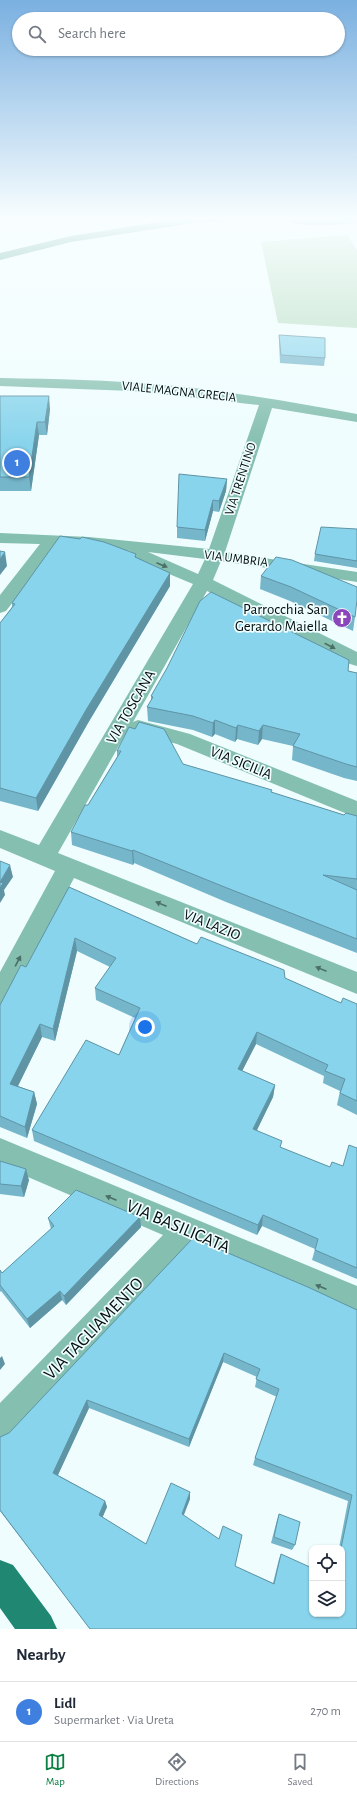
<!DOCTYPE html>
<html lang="en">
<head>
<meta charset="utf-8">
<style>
	body { margin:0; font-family:"Alegreya Sans",sans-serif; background:#f2f2f3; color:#1f2937 }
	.controls { position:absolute; right:12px; bottom:12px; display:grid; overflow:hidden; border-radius:8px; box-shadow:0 1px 3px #0004 }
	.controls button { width:36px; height:36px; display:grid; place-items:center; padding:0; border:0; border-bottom:1px solid #e0e1e3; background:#fff; color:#1f2937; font:20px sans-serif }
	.you { position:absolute; left:145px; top:1027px; width:14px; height:14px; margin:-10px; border:3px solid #fff; border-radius:50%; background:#1a73e8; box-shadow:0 0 0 6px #1a73e833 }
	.badge { display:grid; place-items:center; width:26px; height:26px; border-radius:50%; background:#0b8043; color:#fff; font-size:13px; font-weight:700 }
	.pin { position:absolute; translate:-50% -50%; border:2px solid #fff; box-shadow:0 1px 4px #0006 }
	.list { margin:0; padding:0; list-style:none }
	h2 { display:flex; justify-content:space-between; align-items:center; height:52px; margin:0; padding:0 16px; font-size:17px }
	h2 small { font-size:13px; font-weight:400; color:#747a83 }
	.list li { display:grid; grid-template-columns:26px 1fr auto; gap:12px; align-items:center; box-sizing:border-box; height:60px; padding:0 16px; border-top:1px solid #e0e1e3 }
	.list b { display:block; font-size:15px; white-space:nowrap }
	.list p { margin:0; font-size:13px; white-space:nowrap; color:#747a83 }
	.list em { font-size:13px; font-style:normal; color:#747a83 }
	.icon { flex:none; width:22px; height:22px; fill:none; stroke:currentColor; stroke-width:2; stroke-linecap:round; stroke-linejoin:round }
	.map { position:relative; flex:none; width:357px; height:1629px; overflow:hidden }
	.search { position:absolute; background:#fff; box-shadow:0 1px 3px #0004; left:12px; right:12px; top:12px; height:44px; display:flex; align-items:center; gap:10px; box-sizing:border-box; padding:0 14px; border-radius:22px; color:#747a83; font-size:15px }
	.sheet { height:112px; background:#fff }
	nav { display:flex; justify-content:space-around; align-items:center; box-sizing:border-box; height:56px; border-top:1px solid #e0e1e3; background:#fff; font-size:11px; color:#747a83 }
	nav a { display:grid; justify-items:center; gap:2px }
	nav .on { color:#0b8043 }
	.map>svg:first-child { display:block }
	.green { fill:#b2dbbd }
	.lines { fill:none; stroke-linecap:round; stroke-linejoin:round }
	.minor { fill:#85bfaf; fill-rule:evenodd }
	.major { fill:#1f8772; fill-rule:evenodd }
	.wall { fill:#75b6cb; fill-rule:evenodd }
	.shaded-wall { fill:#5f94a5 }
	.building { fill:#88d4ec; stroke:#5f94a5; fill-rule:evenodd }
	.oneway { fill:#4a6f67 }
	.labels { text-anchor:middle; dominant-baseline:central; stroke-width:3.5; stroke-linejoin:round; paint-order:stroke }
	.far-street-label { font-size:13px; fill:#030e0e; stroke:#effdfe }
	.poi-label { font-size:15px; fill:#030e0e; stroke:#effdfe; text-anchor:end }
	.street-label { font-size:15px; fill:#030e0e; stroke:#effdfe }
	.near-street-label { font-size:18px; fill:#030e0e; stroke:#effdfe }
</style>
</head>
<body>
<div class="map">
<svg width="357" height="1629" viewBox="0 0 357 1629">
	<rect width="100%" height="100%" fill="#effdfe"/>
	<path class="green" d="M347 235 357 250V328L278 323 261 242Z"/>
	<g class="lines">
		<path class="minor" d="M357 218V224L331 225 326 222 331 219Z
			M0 378C55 379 110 380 164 385 229 391 293 402 357 414V422L272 408 225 552 357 572V582L221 561 213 580 357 652V666L350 664 207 591 133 722 138 720 190 734 357 801V818L177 744 131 732 129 728 58 853 357 972V994L74 878 9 1004 0 1007V972L55 871 0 848V830L39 845 193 584 131 558 128 554 131 551 57 545 6 611 0 613V595L40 544 0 543V533L89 537 209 549 259 405 132 391 0 386ZM148 552 205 559 198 574Z
			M0 1138 357 1286V1318L192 1247 12 1439 0 1444V1403L163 1235 0 1165Z"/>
		<path class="major" d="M183 218H232L227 221 194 223 71 242 0 260V253L71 236Z
			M282 218 319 220 356 218C347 228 291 228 282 218Z
			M0 1560 13 1565 51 1616 57 1629H15L0 1608Z"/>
	</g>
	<path class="wall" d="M279 335 325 358 324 366 280 363 279 343Z
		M0 396 50 409 47 435H39L31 491H0Z
		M227 479 226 491 219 512 213 511 205 541 177 538V527Z
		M357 529V568L314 561 315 554Z
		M136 554V557L170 573V586L88 723 38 811 0 801V623L12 607V603Z
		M261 576 357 587 355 617 353 631 290 601 260 589Z
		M348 671 357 673V781L344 778 292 760 293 746 262 739 258 745 237 739 235 742 215 734 212 737 193 730 148 721 147 707 151 701V696Z
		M117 751 183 764 344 815 357 816V953L226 902 134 863 133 865 72 845 71 832 88 805 117 757Z
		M69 887 197 944 285 978 341 1003 357 1004V1115L337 1105 340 1091 323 1083 324 1076 256 1044 242 1071 275 1085 273 1097 257 1130 281 1148 330 1167 343 1166 357 1148V1279L312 1260 315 1249 262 1226 257 1235 34 1141 32 1130 119 1055 135 1018 96 1000 95 988 110 967 77 951 55 1041 42 1037 18 1086 34 1092 37 1104 27 1138 0 1127V1005L26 967Z
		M0 1161 29 1180 24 1197 0 1194Z
		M140 1217 141 1227 66 1305 62 1300 30 1328 1 1291 0 1292V1270L2 1273 51 1229 48 1218Z
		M193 1238 357 1310V1629H90L0 1511V1437L9 1433ZM223 1362 257 1377 255 1387 277 1397 255 1458 253 1465 348 1501 339 1548H342V1614L281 1554 279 1559 273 1583 235 1566 183 1515 190 1499 146 1544 102 1517 107 1507 105 1501 58 1475 89 1408 189 1447Z
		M279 1514 295 1545 292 1550 271 1543 277 1520Z"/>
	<path class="shaded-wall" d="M49 396 50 409 47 435 45 422Z
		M37 422 39 435 31 491 29 477Z
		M227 479 226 491 219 512V501Z
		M213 500V511L205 541V530Z
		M5 552 7 566 0 575V559Z
		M170 573V586L88 723 38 811 36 798 86 710Z
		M215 720V734L212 737 213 723Z
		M238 725 237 739 235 742 236 728Z
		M263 725 262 739 258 745 259 731Z
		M133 850 134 863 133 865 132 851Z
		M10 865 13 877 4 890 5 895 0 903V882Z
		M75 938 77 951 55 1041 53 1029Z
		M40 1024 42 1037 13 1096 10 1084Z
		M257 1032 256 1044 237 1081 238 1069Z
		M275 1085 273 1097 252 1140 253 1129Z
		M34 1092 37 1104 27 1138 25 1127Z
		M26 1169 29 1180 24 1197 21 1186Z
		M263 1215 262 1226 257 1235 258 1225Z
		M140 1217 141 1227 66 1305 64 1296Z
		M60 1291 62 1300 30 1328 27 1319Z
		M224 1353 223 1362 189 1447V1439Z
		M2 1356 5 1364 0 1370V1358Z
		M87 1400 89 1408 56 1479 53 1473Z
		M190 1492V1499L182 1520V1514Z
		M105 1501 107 1507 101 1521 99 1515Z"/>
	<path class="building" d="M279 335 325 338V358L281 355Z
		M0 396H49L45 422H37L29 477H0Z
		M179 474 227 479 219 501 213 500 205 530 177 527Z
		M321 527 357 529V561L315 554Z
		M60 536 80 539 82 537 104 542 136 554 135 557 170 573 86 710 36 798 0 788V623L15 604 12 603Z
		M0 551 5 552 0 559Z
		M276 557 292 560 357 587V600L355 617 291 587 261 576Z
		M211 592 349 660 348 671 357 673V767L346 764 293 746 300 734 263 725 259 731 238 725 236 728 215 720 213 723 193 716 147 707 153 697 151 696 167 668 200 601Z
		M139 722 164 729 183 764 272 790 271 792 344 815 346 813 357 816V879L323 875 357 890V939L227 888 133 850 132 851 71 832 85 805H88L121 751H117L129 727 135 729Z
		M0 861 10 865 0 882Z
		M0 882 3 883 0 888Z
		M69 887 197 944 201 937 284 970 285 978 341 1003 343 998 357 1004V1101L340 1093 345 1079 325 1071 328 1065 257 1032 238 1069 275 1085 253 1129 282 1141 280 1147 330 1167 332 1162 343 1166 349 1145 357 1148V1268L315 1250 318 1239 263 1215 258 1225 32 1130 86 1040 119 1055 140 1008 95 988 116 958 75 938 53 1029 40 1024 10 1084 34 1092 25 1127 0 1116V1005L21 965 26 967Z
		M0 1161 26 1169 21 1186 0 1184Z
		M76 1190 140 1217 64 1296 60 1291 27 1319 0 1285V1270L2 1273 54 1226 48 1218Z
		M193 1238 310 1288 357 1310V1629H90L0 1510V1437L9 1433ZM224 1353 260 1369 256 1379 279 1389 255 1458 352 1495 341 1548H342V1614H312V1568L281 1554 274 1584 235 1566 242 1535 223 1526 219 1539 182 1514 190 1492 171 1483 146 1544 99 1515 105 1501 53 1473 87 1400 189 1439Z
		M279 1514 300 1522 295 1545 274 1537Z"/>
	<defs><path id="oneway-solid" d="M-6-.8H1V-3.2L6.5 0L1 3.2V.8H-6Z"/></defs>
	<g class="oneway">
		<use href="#oneway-solid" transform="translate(162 565) rotate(23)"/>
		<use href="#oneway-solid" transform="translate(330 646) rotate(27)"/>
		<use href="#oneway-solid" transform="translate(161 904) rotate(-158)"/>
		<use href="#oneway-solid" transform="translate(18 961) rotate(-62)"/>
		<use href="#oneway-solid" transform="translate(321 969) rotate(-158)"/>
		<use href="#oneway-solid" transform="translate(111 1198) rotate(-157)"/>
		<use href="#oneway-solid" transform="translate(321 1287) rotate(-157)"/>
	</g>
	<linearGradient id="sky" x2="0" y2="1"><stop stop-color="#7ab0e0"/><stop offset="0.49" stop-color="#f8feff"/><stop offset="1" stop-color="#f8feff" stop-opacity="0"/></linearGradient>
	<rect width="357" height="446" fill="url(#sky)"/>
	<defs>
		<g id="church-disc" transform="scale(1)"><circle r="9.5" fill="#8a46ba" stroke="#effdfe"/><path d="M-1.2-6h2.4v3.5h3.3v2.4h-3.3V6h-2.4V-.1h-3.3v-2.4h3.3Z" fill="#fff"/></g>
	</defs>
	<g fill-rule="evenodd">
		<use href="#church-disc" x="342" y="618"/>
	</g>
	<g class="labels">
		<g class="far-street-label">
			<text transform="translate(179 392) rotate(6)">VIALE MAGNA GRECIA</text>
			<text transform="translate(241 479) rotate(-72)">VIA TRENTINO</text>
			<text transform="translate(236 559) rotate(7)">VIA UMBRIA</text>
		</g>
		<g class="poi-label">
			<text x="328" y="609">Parrocchia San<tspan x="328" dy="17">Gerardo Maiella</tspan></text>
		</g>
		<g class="street-label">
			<text transform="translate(131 707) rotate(-60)">VIA TOSCANA</text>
			<text transform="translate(241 763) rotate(22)">VIA SICILIA</text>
			<text transform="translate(212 925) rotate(22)">VIA LAZIO</text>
		</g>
		<g class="near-street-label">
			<text transform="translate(178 1227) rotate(23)">VIA BASILICATA</text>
			<text transform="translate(94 1329) rotate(-46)">VIA TAGLIAMENTO</text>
		</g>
	</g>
</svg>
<div class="controls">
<button><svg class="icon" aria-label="locate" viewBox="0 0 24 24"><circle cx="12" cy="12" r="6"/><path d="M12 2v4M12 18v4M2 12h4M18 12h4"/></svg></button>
<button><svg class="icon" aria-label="layers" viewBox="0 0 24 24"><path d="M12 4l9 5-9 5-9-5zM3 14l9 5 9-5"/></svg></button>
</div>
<div class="you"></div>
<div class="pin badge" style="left:17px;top:463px;background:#3f7fe0">1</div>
<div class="search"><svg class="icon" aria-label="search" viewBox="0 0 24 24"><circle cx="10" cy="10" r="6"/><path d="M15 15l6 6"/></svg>Search here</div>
</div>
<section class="sheet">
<h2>Nearby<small></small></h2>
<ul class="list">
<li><span class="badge" style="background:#3f7fe0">1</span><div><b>Lidl</b><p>Supermarket · Via Ureta</p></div><em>270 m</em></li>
</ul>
</section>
<nav>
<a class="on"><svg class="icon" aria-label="map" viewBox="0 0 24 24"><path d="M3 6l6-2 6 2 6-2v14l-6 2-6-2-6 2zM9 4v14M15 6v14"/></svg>Map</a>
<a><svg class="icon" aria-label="directions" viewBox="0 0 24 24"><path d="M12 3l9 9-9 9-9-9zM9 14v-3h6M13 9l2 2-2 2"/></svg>Directions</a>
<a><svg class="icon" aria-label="saved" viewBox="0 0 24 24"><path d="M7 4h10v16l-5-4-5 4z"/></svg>Saved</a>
</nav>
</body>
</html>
